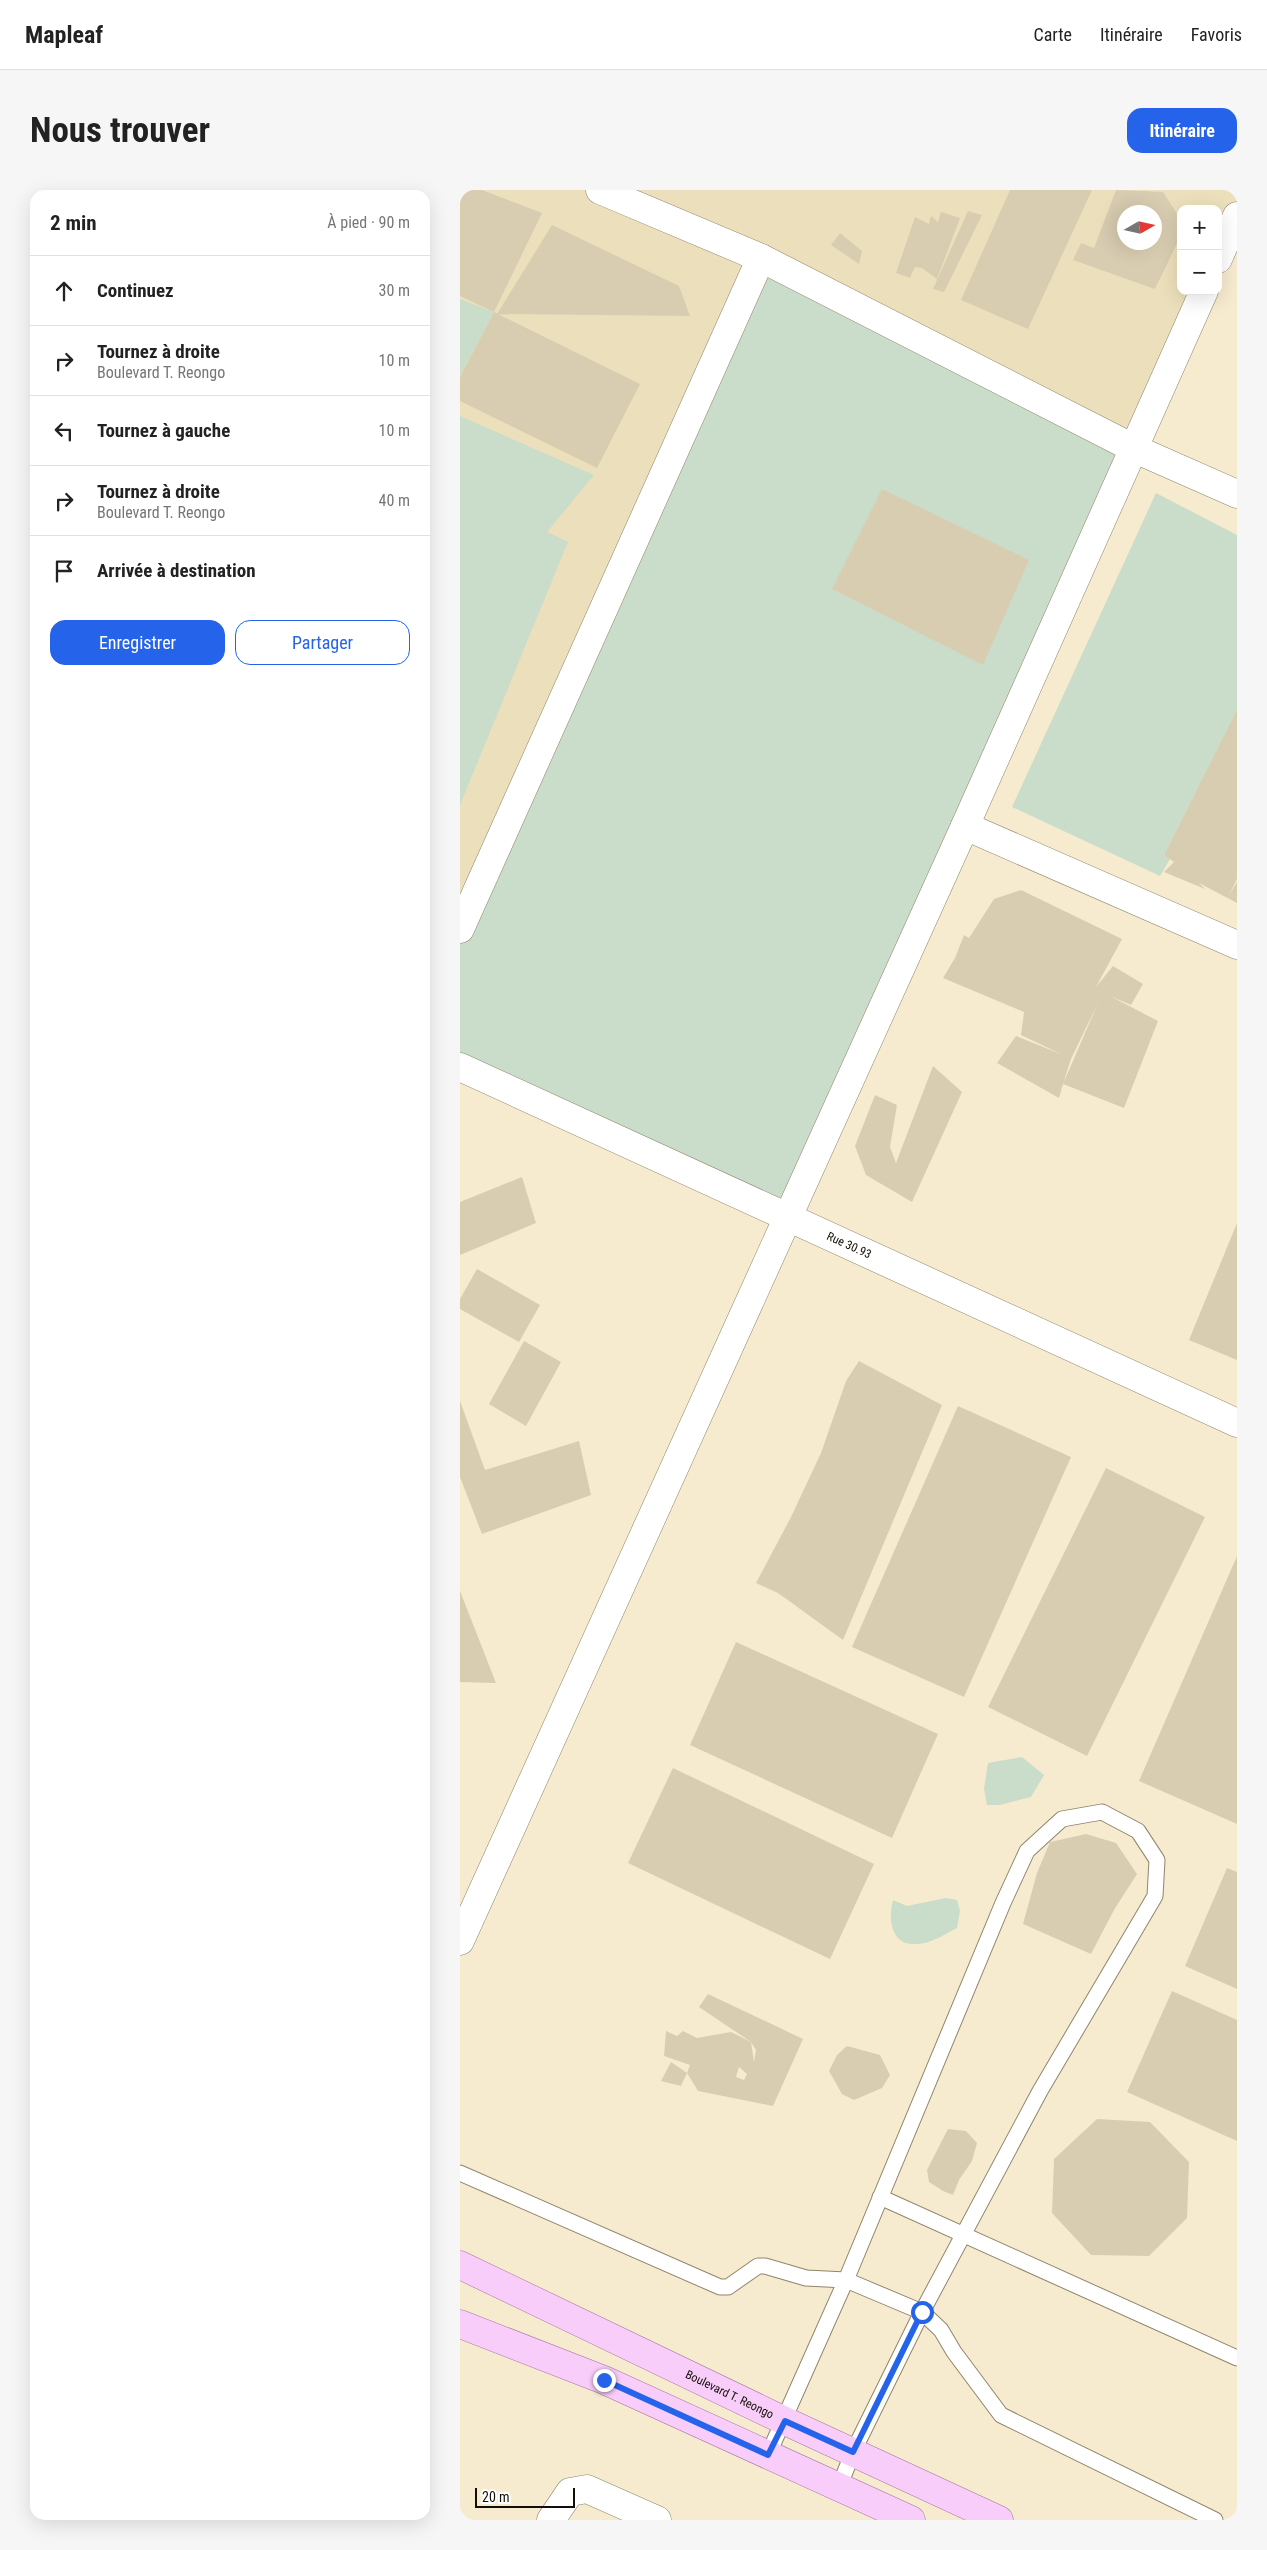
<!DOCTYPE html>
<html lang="fr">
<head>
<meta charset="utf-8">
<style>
	body { margin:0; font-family:"Roboto Condensed",sans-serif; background:#f6f6f6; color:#222 }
	.controls { position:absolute; right:15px; top:15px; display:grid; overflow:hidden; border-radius:10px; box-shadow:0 5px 20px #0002 }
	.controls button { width:45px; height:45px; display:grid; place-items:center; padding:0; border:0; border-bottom:1px solid #e0e0e0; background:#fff; color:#222; font:25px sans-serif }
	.compass { position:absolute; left:657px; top:15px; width:45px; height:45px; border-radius:50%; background:#fff; box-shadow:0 5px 20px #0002; rotate:81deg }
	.scale { position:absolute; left:15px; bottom:12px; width:100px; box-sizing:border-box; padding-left:5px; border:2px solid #130f06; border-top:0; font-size:14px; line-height:18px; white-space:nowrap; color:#130f06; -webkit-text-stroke:4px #fff; paint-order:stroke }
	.stop { position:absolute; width:15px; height:15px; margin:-11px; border:4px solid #2563eb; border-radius:50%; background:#fff }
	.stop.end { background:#2563eb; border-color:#fff; box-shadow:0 1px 5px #0008 }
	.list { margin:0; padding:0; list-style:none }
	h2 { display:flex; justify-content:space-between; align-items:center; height:65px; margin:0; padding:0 20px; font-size:21px }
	h2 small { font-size:16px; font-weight:400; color:#767676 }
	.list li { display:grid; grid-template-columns:32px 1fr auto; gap:15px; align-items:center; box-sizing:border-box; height:70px; padding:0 20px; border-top:1px solid #e0e0e0 }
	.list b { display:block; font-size:19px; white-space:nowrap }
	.list p { margin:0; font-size:16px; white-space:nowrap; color:#767676 }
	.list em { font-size:16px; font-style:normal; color:#767676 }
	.actions { display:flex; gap:10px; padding:15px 20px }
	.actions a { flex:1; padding:11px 0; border:1px solid #2563eb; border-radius:15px; text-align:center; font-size:18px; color:#2563eb }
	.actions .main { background:#2563eb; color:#fff }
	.icon { flex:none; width:28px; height:28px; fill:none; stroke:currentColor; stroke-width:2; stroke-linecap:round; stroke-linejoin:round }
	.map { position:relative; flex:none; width:777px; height:2330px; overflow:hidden; border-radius:15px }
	header { display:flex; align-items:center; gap:30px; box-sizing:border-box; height:70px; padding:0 25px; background:#fff; border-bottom:1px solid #e0e0e0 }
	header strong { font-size:24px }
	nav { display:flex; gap:28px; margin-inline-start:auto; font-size:18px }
	.intro { display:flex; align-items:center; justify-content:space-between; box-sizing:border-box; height:120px; padding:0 30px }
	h1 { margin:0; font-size:35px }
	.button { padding:12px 22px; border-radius:15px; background:#2563eb; color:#fff; font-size:18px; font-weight:700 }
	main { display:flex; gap:30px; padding:0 30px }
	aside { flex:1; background:#fff; border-radius:15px; box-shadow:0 5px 20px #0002 }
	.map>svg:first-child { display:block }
	.built { fill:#ecdfbb; fill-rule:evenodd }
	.green { fill:#cadcca }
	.building { fill:#d8cdb1; fill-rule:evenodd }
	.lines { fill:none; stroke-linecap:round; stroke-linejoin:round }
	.service-casing { stroke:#8f856b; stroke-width:17 }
	.minor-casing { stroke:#8f856b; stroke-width:29 }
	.primary-casing { stroke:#a575a3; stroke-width:29 }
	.service { stroke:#fff; stroke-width:15 }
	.minor { stroke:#fff; stroke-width:28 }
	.primary { stroke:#f8cdfa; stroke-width:28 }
	.route { stroke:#2563eb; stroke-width:6 }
	.labels { text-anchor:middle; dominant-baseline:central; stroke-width:4; stroke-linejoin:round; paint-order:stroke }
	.street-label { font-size:12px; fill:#130f06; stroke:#fff }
</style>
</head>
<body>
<header>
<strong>Mapleaf</strong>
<nav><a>Carte</a><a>Itinéraire</a><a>Favoris</a></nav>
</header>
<div class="intro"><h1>Nous trouver</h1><a class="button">Itinéraire</a></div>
<main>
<aside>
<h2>2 min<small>À pied · 90 m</small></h2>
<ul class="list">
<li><svg class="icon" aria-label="ahead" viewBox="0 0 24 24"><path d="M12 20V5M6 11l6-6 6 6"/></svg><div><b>Continuez</b></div><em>30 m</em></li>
<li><svg class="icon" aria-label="right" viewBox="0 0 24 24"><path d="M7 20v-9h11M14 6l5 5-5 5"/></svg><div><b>Tournez à droite</b><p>Boulevard T. Reongo</p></div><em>10 m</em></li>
<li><svg class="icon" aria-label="left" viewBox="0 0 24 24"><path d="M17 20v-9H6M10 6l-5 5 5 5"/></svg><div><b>Tournez à gauche</b></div><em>10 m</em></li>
<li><svg class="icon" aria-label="right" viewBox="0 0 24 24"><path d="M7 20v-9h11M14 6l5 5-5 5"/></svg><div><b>Tournez à droite</b><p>Boulevard T. Reongo</p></div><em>40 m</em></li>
<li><svg class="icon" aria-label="arrive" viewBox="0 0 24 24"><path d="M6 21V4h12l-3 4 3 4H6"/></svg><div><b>Arrivée à destination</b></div></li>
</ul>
<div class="actions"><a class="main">Enregistrer</a><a>Partager</a></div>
</aside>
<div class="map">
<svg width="777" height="2330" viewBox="0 0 777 2330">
	<rect width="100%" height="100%" fill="#f6ebcf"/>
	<path class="built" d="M0 0H777V26L758 69V19H721V101H744L675 259 0 881ZM664 22H694V52H664Z"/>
	<path class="green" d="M299 74 659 264 317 1024 0 867V742Z
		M0 109 34 122 0 186Z
		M0 226 134 285 87 342 108 352 0 615Z
		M696 303 777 345V521L704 665 710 669 700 686 552 617Z
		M562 1567 584 1585 571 1607 540 1615H527L524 1599 528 1573Z
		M486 1708 497 1710 500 1721 497 1738C487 1743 475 1751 464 1753 433 1760 427 1734 433 1710L447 1716Z"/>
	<path class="building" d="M0 0H22L82 23 34 122 0 106Z
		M550 0H632L568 139 501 110Z
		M656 0 703 2 721 30V45L695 99 613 70 621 53 634 58ZM664 22H694V52H664Z
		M508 21 522 25 484 102 473 99Z
		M481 22 500 28 477 89 462 78 455 77 450 88 436 83 455 27 469 34 471 26 478 32Z
		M92 35 219 96 230 126 37 124Z
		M380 43 402 61 399 74 371 55Z
		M34 122 180 194 137 278 0 211V187Z
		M422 299 569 370 523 475 372 399Z
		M777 520V689L769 705 777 692V713L739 693 745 699 704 682 714 672 704 665Z
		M561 700 662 749 636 797 653 776 683 794 671 815 650 806 698 831 664 918 603 894 599 908 537 873 556 846 603 865 561 845 564 822 483 788 495 768 504 745 509 748 534 709ZM638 813 603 894 611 869Z
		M473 876 502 902 452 1012 406 985 395 956 415 905 437 915 430 957 436 973Z
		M62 987 76 1033 0 1065V1012Z
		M777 1033V1170L729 1150Z
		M17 1079 80 1115 59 1152 0 1119V1109Z
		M64 1151 101 1172 66 1236 29 1214Z
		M399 1171 482 1215 383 1450 318 1403 296 1393 331 1327 361 1263 386 1191Z
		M0 1211 25 1280 119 1251 131 1305 22 1344 0 1287Z
		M498 1216 611 1267 504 1507 392 1457Z
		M646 1278 745 1327 627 1566 528 1517Z
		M777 1366V1634L679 1591Z
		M0 1401 36 1493 0 1492Z
		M276 1452 478 1544 432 1648 230 1555Z
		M213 1578 414 1674 370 1769 168 1673Z
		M626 1644 656 1653 677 1684 654 1720 631 1764 563 1734 577 1683 590 1652Z
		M767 1678 777 1682V1799L725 1776Z
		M712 1801 777 1830V1951L667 1902Z
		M248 1804 343 1849 313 1916 238 1901 227 1883 221 1896 201 1891 211 1872 227 1883 230 1875 204 1866 206 1841 217 1846 223 1841 237 1848 271 1842 291 1852 239 1817ZM291 1852 296 1860 294 1872ZM279 1877 287 1884 284 1890 276 1887Z
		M387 1856 420 1865 430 1885 422 1898 394 1910 382 1904 369 1881 377 1865Z
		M637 1929 690 1932 729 1972 727 2028 689 2066 631 2065 592 2023 594 1969Z
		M488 1939 506 1941 517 1953 512 1971 499 1990 493 2005 483 2001 469 1992 467 1980Z"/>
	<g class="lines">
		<g class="service-casing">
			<path id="service" d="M0 1983 260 2097H268L298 2076H305L346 2088 386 2090 462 2122 481 2140 494 2162 541 2225 755 2330
				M420 2007 777 2168
				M308 2265 386 2090 543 1713 567 1661 602 1629 642 1622 678 1641 697 1670 695 1706 580 1901 462 2122 393 2262 379 2297"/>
		</g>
		<g class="minor-casing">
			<g id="minor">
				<path d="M140 0 301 68 675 259 777 304"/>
				<path d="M758 69 777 26"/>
				<path d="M505 636 777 755"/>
				<path d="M0 739 301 68"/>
				<path id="s1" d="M0 877 777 1233"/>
				<path d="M0 1751 505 636 744 101"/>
				<path d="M91 2330 110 2302 127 2299 197 2330"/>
			</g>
		</g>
		<g class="primary-casing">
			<g id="primary">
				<path id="s2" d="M0 2075 325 2231 539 2330"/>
				<path d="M0 2134 144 2190 451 2330"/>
			</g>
		</g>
		<use href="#service" class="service"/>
		<use href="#minor" class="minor"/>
		<use href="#primary" class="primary"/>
	</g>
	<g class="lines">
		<path class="route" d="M144 2190 308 2265 325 2231 393 2262 462 2122"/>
	</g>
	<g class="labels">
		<g class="street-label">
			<text stroke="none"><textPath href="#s1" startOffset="428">Rue 30.93</textPath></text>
			<text stroke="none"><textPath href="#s2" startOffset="299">Boulevard T. Reongo</textPath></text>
		</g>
	</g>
</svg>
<div class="controls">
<button>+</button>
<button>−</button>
</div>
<svg class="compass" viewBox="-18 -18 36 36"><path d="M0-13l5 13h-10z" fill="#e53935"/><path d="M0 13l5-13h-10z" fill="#767676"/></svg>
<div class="scale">20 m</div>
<div class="stop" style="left:462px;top:2122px"></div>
<div class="stop end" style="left:144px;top:2190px"></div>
</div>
</main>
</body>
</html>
